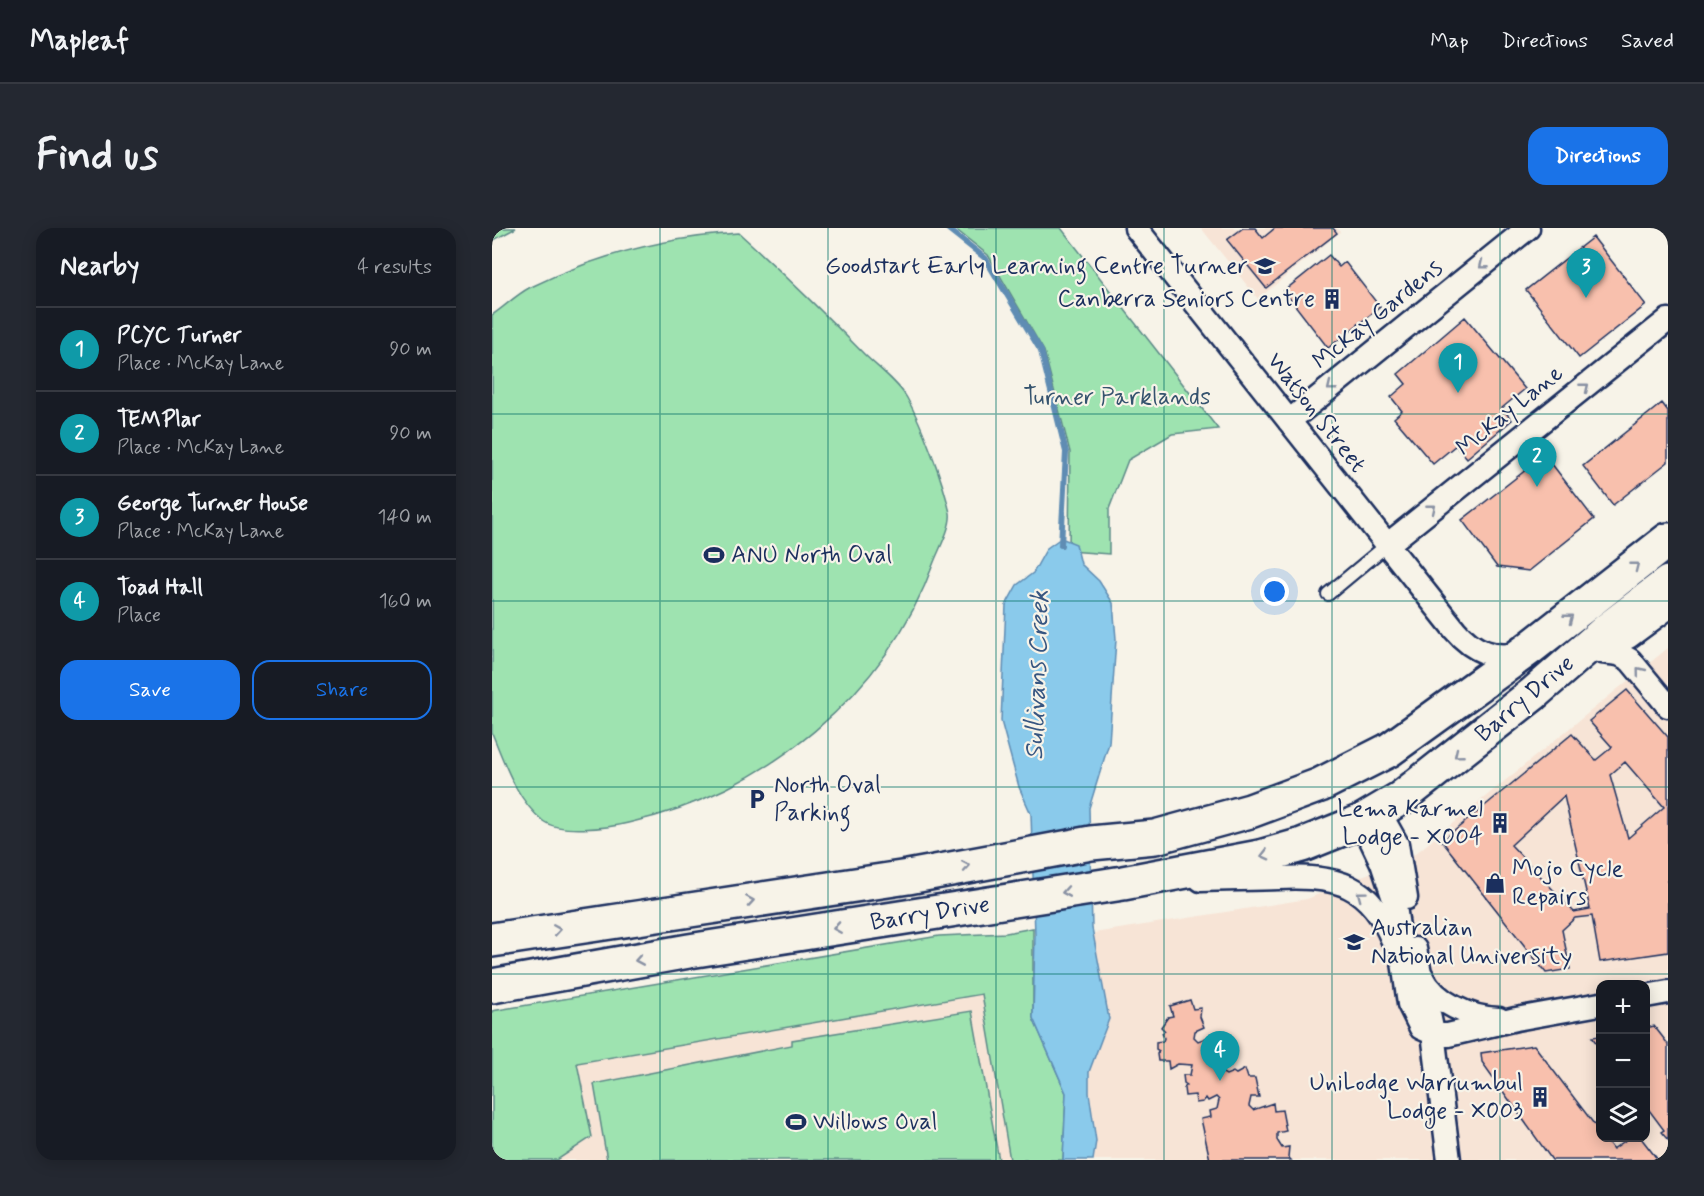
<!DOCTYPE html>
<html lang="en">
<head>
<meta charset="utf-8">
<style>
	body { margin:0; font-family:Mynerve,sans-serif; background:#242831; color:#f1f3f6 }
	.controls { position:absolute; right:18px; bottom:18px; display:grid; overflow:hidden; border-radius:12px; box-shadow:0 3px 15px #0003 }
	.controls button { width:54px; height:54px; display:grid; place-items:center; padding:0; border:0; border-bottom:2px solid #363941; background:#171b24; color:#f1f3f6; font:30px sans-serif }
	.you { position:absolute; left:783px; top:364px; width:21px; height:21px; margin:-15px; border:4px solid #fff; border-radius:50%; background:#1a73e8; box-shadow:0 0 0 9px #1a73e833 }
	.badge { display:grid; place-items:center; width:39px; height:39px; border-radius:50%; background:#1a73e8; color:#fff; font-size:20px; font-weight:700 }
	.pin { position:absolute; translate:-50% -50px; filter:drop-shadow(0 2px 3px #0008) }
	.pin::after { content:''; position:absolute; top:32px; width:21px; height:18px; background:inherit; clip-path:polygon(0 0,100% 0,50% 100%) }
	.list { margin:0; padding:0; list-style:none }
	h2 { display:flex; justify-content:space-between; align-items:center; height:78px; margin:0; padding:0 24px; font-size:26px }
	h2 small { font-size:20px; font-weight:400; color:#9ea1a6 }
	.list li { display:grid; grid-template-columns:39px 1fr auto; gap:18px; align-items:center; box-sizing:border-box; height:84px; padding:0 24px; border-top:2px solid #363941 }
	.list b { display:block; font-size:22px; white-space:nowrap }
	.list p { margin:0; font-size:20px; white-space:nowrap; color:#9ea1a6 }
	.list em { font-size:20px; font-style:normal; color:#9ea1a6 }
	.actions { display:flex; gap:12px; padding:18px 24px }
	.actions a { flex:1; padding:14px 0; border:2px solid #1a73e8; border-radius:18px; text-align:center; font-size:21px; color:#1a73e8 }
	.actions .main { background:#1a73e8; color:#fff }
	.icon { flex:none; width:33px; height:33px; fill:none; stroke:currentColor; stroke-width:2; stroke-linecap:round; stroke-linejoin:round }
	.map { position:relative; flex:none; width:1176px; height:932px; overflow:hidden; border-radius:18px }
	header { display:flex; align-items:center; gap:36px; box-sizing:border-box; height:84px; padding:0 30px; background:#171b24; border-bottom:2px solid #363941 }
	header strong { font-size:28px }
	nav { display:flex; gap:33px; margin-inline-start:auto; font-size:21px }
	.intro { display:flex; align-items:center; justify-content:space-between; box-sizing:border-box; height:144px; padding:0 36px }
	h1 { margin:0; font-size:42px }
	.button { padding:15px 27px; border-radius:18px; background:#1a73e8; color:#fff; font-size:21px; font-weight:700 }
	main { display:flex; gap:36px; padding:0 36px }
	aside { flex:1; background:#171b24; border-radius:18px; box-shadow:0 3px 15px #0003 }
	.map>svg:first-child { display:block }
	.built { fill:#f7e4d6; fill-rule:evenodd }
	.green { fill:#9ee3b0; stroke:#5c8987; stroke-width:1.5 }
	.water { fill:#8acaeb; stroke:#5e8cb3; stroke-width:1.5 }
	.lines { fill:none; stroke-linecap:round; stroke-linejoin:round }
	.stream { stroke:#5e8cb3; stroke-width:6 }
	.building { fill:#f8c0ad; stroke:#1b2f5e; stroke-width:1.5; fill-rule:evenodd }
	.service-casing { stroke:#1b2f5e; stroke-width:16 }
	.minor-casing { stroke:#1b2f5e; stroke-width:27 }
	.tertiary-casing { stroke:#1b2f5e; stroke-width:33 }
	.primary-casing { stroke:#1b2f5e; stroke-width:38 }
	.service { stroke:#f7f3e8; stroke-width:12 }
	.minor { stroke:#f7f3e8; stroke-width:22 }
	.tertiary { stroke:#f7f3e8; stroke-width:28 }
	.primary { stroke:#f7f3e8; stroke-width:33 }
	.oneway { stroke:#8991a3 }
	.grid { fill:none; stroke:#0f766e; stroke-width:1.5; stroke-opacity:0.55 }
	.labels { text-anchor:middle; dominant-baseline:central; stroke-width:4.5; stroke-linejoin:round; paint-order:stroke }
	.poi-label { font-size:24px; fill:#1b2f5e; stroke:#f7f3e8; text-anchor:start }
	.street-label { font-size:24px; fill:#1b2f5e; stroke:#f7f3e8 }
	.park-label { font-size:24px; fill:#35536e; stroke:#f7f3e8 }
	.water-label { font-size:26px; font-style:italic; fill:#375681; stroke:#f7f3e8 }
</style>
</head>
<body>
<header>
<strong>Mapleaf</strong>
<nav><a>Map</a><a>Directions</a><a>Saved</a></nav>
</header>
<div class="intro"><h1>Find us</h1><a class="button">Directions</a></div>
<main>
<aside>
<h2>Nearby<small>4 results</small></h2>
<ul class="list">
<li><span class="badge" style="background:#0f9aa8">1</span><div><b>PCYC Turner</b><p>Place · McKay Lane</p></div><em>90 m</em></li>
<li><span class="badge" style="background:#0f9aa8">2</span><div><b>TEMPlar</b><p>Place · McKay Lane</p></div><em>90 m</em></li>
<li><span class="badge" style="background:#0f9aa8">3</span><div><b>George Turner House</b><p>Place · McKay Lane</p></div><em>140 m</em></li>
<li><span class="badge" style="background:#0f9aa8">4</span><div><b>Toad Hall</b><p>Place</p></div><em>160 m</em></li>
</ul>
<div class="actions"><a class="main">Save</a><a>Share</a></div>
</aside>
<div class="map">
<svg width="1176" height="932" viewBox="0 0 1176 932">
	<rect width="100%" height="100%" fill="#f7f3e8"/>
	<filter id="ink" filterUnits="userSpaceOnUse"><feTurbulence type="fractalNoise" baseFrequency=".0167" numOctaves="2"/><feDisplacementMap in="SourceGraphic" scale="12" xChannelSelector="R" yChannelSelector="G"/><feConvolveMatrix kernelMatrix="1 2 1 2 8 2 1 2 1" color-interpolation-filters="sRGB"/></filter>
	<g filter="url(#ink)">
		<path class="built" d="M709 0H845L848 4 766 71Z
			M1176 420V932H0V801L815 671 923 626ZM1108 756H1154V910H1108Z"/>
		<path class="green" d="M0 0H24L0 13Z
			M462 0H569L726 201 680 206 636 232 617 281V326L577 323 578 224 552 123 496 27Z
			M247 5C290 44 331 84 372 126 385 139 406 154 415 170 431 199 451 253 458 285 460 298 447 321 442 334 394 467 273 565 136 595 116 600 68 606 51 593 24 571 13 536 0 505V87C12 79 24 67 37 60 102 28 175 9 247 5Z
			M541 700V790L574 865 571 932H518L490 766 85 835 100 909 65 932H0V783L447 708 514 705Z
			M480 783 507 932H115L102 856 300 817V812Z"/>
		<path class="water" d="M569 310 584 316 589 336 607 353 621 375 624 411 617 515 597 580 600 700 617 791 597 844V865L604 913 601 932H571L574 865 541 790 543 707 539 586 527 559 509 493 514 377 525 357 541 345 555 320Z"/>
		<g class="lines">
			<path class="stream" d="M455 0 493 30 549 123 574 224 569 317"/>
		</g>
		<path class="building" d="M751 0H763L771 10 783 0H841L845 5 774 60 735 12Z
			M1101 9 1154 77 1087 130 1034 62Z
			M837 27 847 39 853 34 888 79 836 120 792 63Z
			M973 89 1033 161 1010 180 1020 192 975 230 964 217 941 236 902 190 910 183 899 169 914 156 906 146Z
			M1170 175 1176 183V234L1121 277 1091 238Z
			M1053 227 1102 291 1037 343 1005 339 970 292Z
			M1135 462 1176 509V724L1108 734 1100 688 1083 690 1070 702 1078 741 1054 745 950 613 1080 506 1104 532 1120 519 1097 493ZM1133 534 1172 579 1136 610 1118 547ZM1072 568 1098 681 1082 684 1019 617Z
			M698 772 701 781 709 780 708 789 712 799 703 803 702 809 706 813 725 806 729 815 736 813 737 822 735 824 739 834 732 835 729 844 734 847 741 844 744 846 753 841 756 850H763L767 869H759L757 878 761 882 781 875 782 883 790 882 794 903 785 905V912L790 920 797 919 796 929 799 932H718L709 891 719 889 718 883 725 881 727 872 724 869 716 873 714 870 711 874 704 875 703 867 693 868 692 860 695 857 692 855 691 847H698L700 837 686 836 677 841 676 833H666L665 826 667 823 664 821V814L671 813 672 810 670 805 673 803 669 799 676 789 681 788 678 778Z
			M1162 798 1176 816V912L1169 904 1172 902 1154 878V800Z
			M1108 808V820L1100 809Z
			M1042 817 1108 904V910H1113L1121 921 1137 910H1149L1166 932H1060L990 834 989 825Z"/>
		<g class="lines">
			<g class="service-casing">
				<path id="service" d="M836 366 895 317"/>
			</g>
			<g class="minor-casing">
				<path id="minor" d="M644 0 963 402C980 422 1004 434 1030 424
					M797 193 1036 0
					M895 317 1176 92
					M1110 424 1127 426 1138 432 1176 478
					M887 584 905 616 914 670
					M870 593 890 635 902 671 917 776 929 800 945 807H956L1024 791 1108 776
					M709 652C735 651 761 651 787 650 845 647 878 656 901 713
					M923 721 941 805 957 932
					M930 748C943 775 978 790 1007 791
					M1154 768 1176 764"/>
			</g>
			<g class="tertiary-casing">
				<path id="tertiary" d="M1134 407 1176 376"/>
			</g>
			<g class="primary-casing">
				<path id="primary" d="M0 712 416 649 599 615 663 609 758 583 828 557 897 522 1038 420 1176 312
					M0 758 197 723 631 655 768 629 810 617 870 593 909 570 1041 466 1116 401 1176 355"/>
			</g>
			<use href="#service" class="service"/>
			<use href="#minor" class="minor"/>
			<use href="#tertiary" class="tertiary"/>
			<use href="#primary" class="primary"/>
		</g>
		<defs><path id="oneway-chevron" d="M-2-3.5L2.5 0L-2 3.5" fill="none" stroke-width="1.6" stroke-linecap="round" stroke-linejoin="round" transform="scale(1.5)"/></defs>
		<g class="oneway">
			<use href="#oneway-chevron" transform="translate(991 37) rotate(141)"/>
			<use href="#oneway-chevron" transform="translate(839 159) rotate(141)"/>
			<use href="#oneway-chevron" transform="translate(1093 159) rotate(-39)"/>
			<use href="#oneway-chevron" transform="translate(940 280) rotate(-39)"/>
			<use href="#oneway-chevron" transform="translate(1143 338) rotate(-38)"/>
			<use href="#oneway-chevron" transform="translate(1077 390) rotate(-38)"/>
			<use href="#oneway-chevron" transform="translate(1148 443) rotate(-129)"/>
			<use href="#oneway-chevron" transform="translate(966 526) rotate(141)"/>
			<use href="#oneway-chevron" transform="translate(773 627) rotate(166)"/>
			<use href="#oneway-chevron" transform="translate(474 638) rotate(-10)"/>
			<use href="#oneway-chevron" transform="translate(574 664) rotate(170)"/>
			<use href="#oneway-chevron" transform="translate(869 667) rotate(-143)"/>
			<use href="#oneway-chevron" transform="translate(258 673) rotate(-9)"/>
			<use href="#oneway-chevron" transform="translate(345 700) rotate(171)"/>
			<use href="#oneway-chevron" transform="translate(65 702) rotate(-9)"/>
			<use href="#oneway-chevron" transform="translate(147 732) rotate(170)"/>
		</g>
	</g>
	<path class="grid" d="M168 0V932M336 0V932M504 0V932M672 0V932M840 0V932M1008 0V932M0 186H1176M0 373H1176M0 559H1176M0 746H1176"/>
	<defs>
		<g id="school-bare" transform="scale(1.62)"><path d="M0-5L7-2L0 1L-7-2ZM-4 1L0 2.5L4 1V4Q0 6-4 4Z" fill="#1b2f5e" stroke="#f7f3e8" stroke-width="2.5" paint-order="stroke"/></g>
		<g id="building-bare" transform="scale(1.62)"><path d="M-4-6H4V6H1V3H-1V6H-4ZM-2.5-4.3h1.7v1.8h-1.7ZM.8-4.3h1.7v1.8H.8ZM-2.5-1h1.7V.8h-1.7ZM.8-1h1.7V.8H.8Z" fill="#1b2f5e" stroke="#f7f3e8" stroke-width="2.5" paint-order="stroke"/></g>
		<g id="stadium-bare" transform="scale(1.62)"><path d="M0-5a6.5 5 0 1 0 0 10a6.5 5 0 1 0 0-10ZM-3.5-1.8h7v3.6h-7Z" fill="#1b2f5e" stroke="#f7f3e8" stroke-width="2.5" paint-order="stroke"/></g>
		<g id="parking-bare" transform="scale(1.62)"><path d="M-3.5-5.5H1a3.5 3.5 0 0 1 0 7H-1V5.5H-3.5ZM-1-3.4V-.6H.8a1.4 1.4 0 0 0 0-2.8Z" fill="#1b2f5e" stroke="#f7f3e8" stroke-width="2.5" paint-order="stroke"/></g>
		<g id="shop-bare" transform="scale(1.62)"><path d="M-5-2.5h2.3a2.7 3.5 0 0 1 5.4 0H5L5.5 6h-11ZM-1.5-2.5h3a1.5 2.3 0 0 0-3 0Z" fill="#1b2f5e" stroke="#f7f3e8" stroke-width="2.5" paint-order="stroke"/></g>
		<g id="university-bare" transform="scale(1.62)"><path d="M0-5L7-2L0 1L-7-2ZM-4 1L0 2.5L4 1V4Q0 6-4 4Z" fill="#1b2f5e" stroke="#f7f3e8" stroke-width="2.5" paint-order="stroke"/></g>
	</defs>
	<g fill-rule="evenodd">
		<use href="#school-bare" x="773" y="38"/>
		<use href="#building-bare" x="840" y="71"/>
		<use href="#stadium-bare" x="222" y="327"/>
		<use href="#parking-bare" x="265" y="571"/>
		<use href="#building-bare" x="1008" y="595"/>
		<use href="#shop-bare" x="1003" y="655"/>
		<use href="#university-bare" x="862" y="714"/>
		<use href="#building-bare" x="1048" y="869"/>
		<use href="#stadium-bare" x="304" y="894"/>
	</g>
	<g class="labels">
		<g class="poi-label">
			<text x="756" y="38" text-anchor="end">Goodstart Early Learning Centre Turner</text>
			<text x="823" y="71" text-anchor="end">Canberra Seniors Centre</text>
			<text x="239" y="327">ANU North Oval</text>
			<text x="282" y="557">North Oval<tspan x="282" dy="28">Parking</tspan></text>
			<text x="991" y="581" text-anchor="end">Lema Karmel<tspan x="991" dy="28">Lodge - X004</tspan></text>
			<text x="1020" y="641">Mojo Cycle<tspan x="1020" dy="28">Repairs</tspan></text>
			<text x="879" y="700">Australian<tspan x="879" dy="28">National University</tspan></text>
			<text x="1031" y="855" text-anchor="end">UniLodge Warrumbul<tspan x="1031" dy="28">Lodge - X003</tspan></text>
			<text x="321" y="894">Willows Oval</text>
		</g>
		<g class="street-label">
			<text transform="translate(886 87) rotate(-39)">McKay Gardens</text>
			<text transform="translate(1018 183) rotate(-39)">McKay Lane</text>
			<text transform="translate(824 185) rotate(52)">Watson Street</text>
			<text transform="translate(1033 471) rotate(-40)">Barry Drive</text>
			<text transform="translate(438 686) rotate(-9)">Barry Drive</text>
		</g>
		<g class="park-label">
			<text x="625" y="169">Turner Parklands</text>
		</g>
		<g class="water-label">
			<text transform="translate(546 447) rotate(-88)">Sullivans Creek</text>
		</g>
	</g>
</svg>
<div class="controls">
<button>+</button>
<button>−</button>
<button><svg class="icon" aria-label="layers" viewBox="0 0 24 24"><path d="M12 4l9 5-9 5-9-5zM3 14l9 5 9-5"/></svg></button>
</div>
<div class="you"></div>
<div class="pin badge" style="left:966px;top:165px;background:#0f9aa8">1</div>
<div class="pin badge" style="left:1045px;top:259px;background:#0f9aa8">2</div>
<div class="pin badge" style="left:1094px;top:70px;background:#0f9aa8">3</div>
<div class="pin badge" style="left:728px;top:853px;background:#0f9aa8">4</div>
</div>
</main>
</body>
</html>
